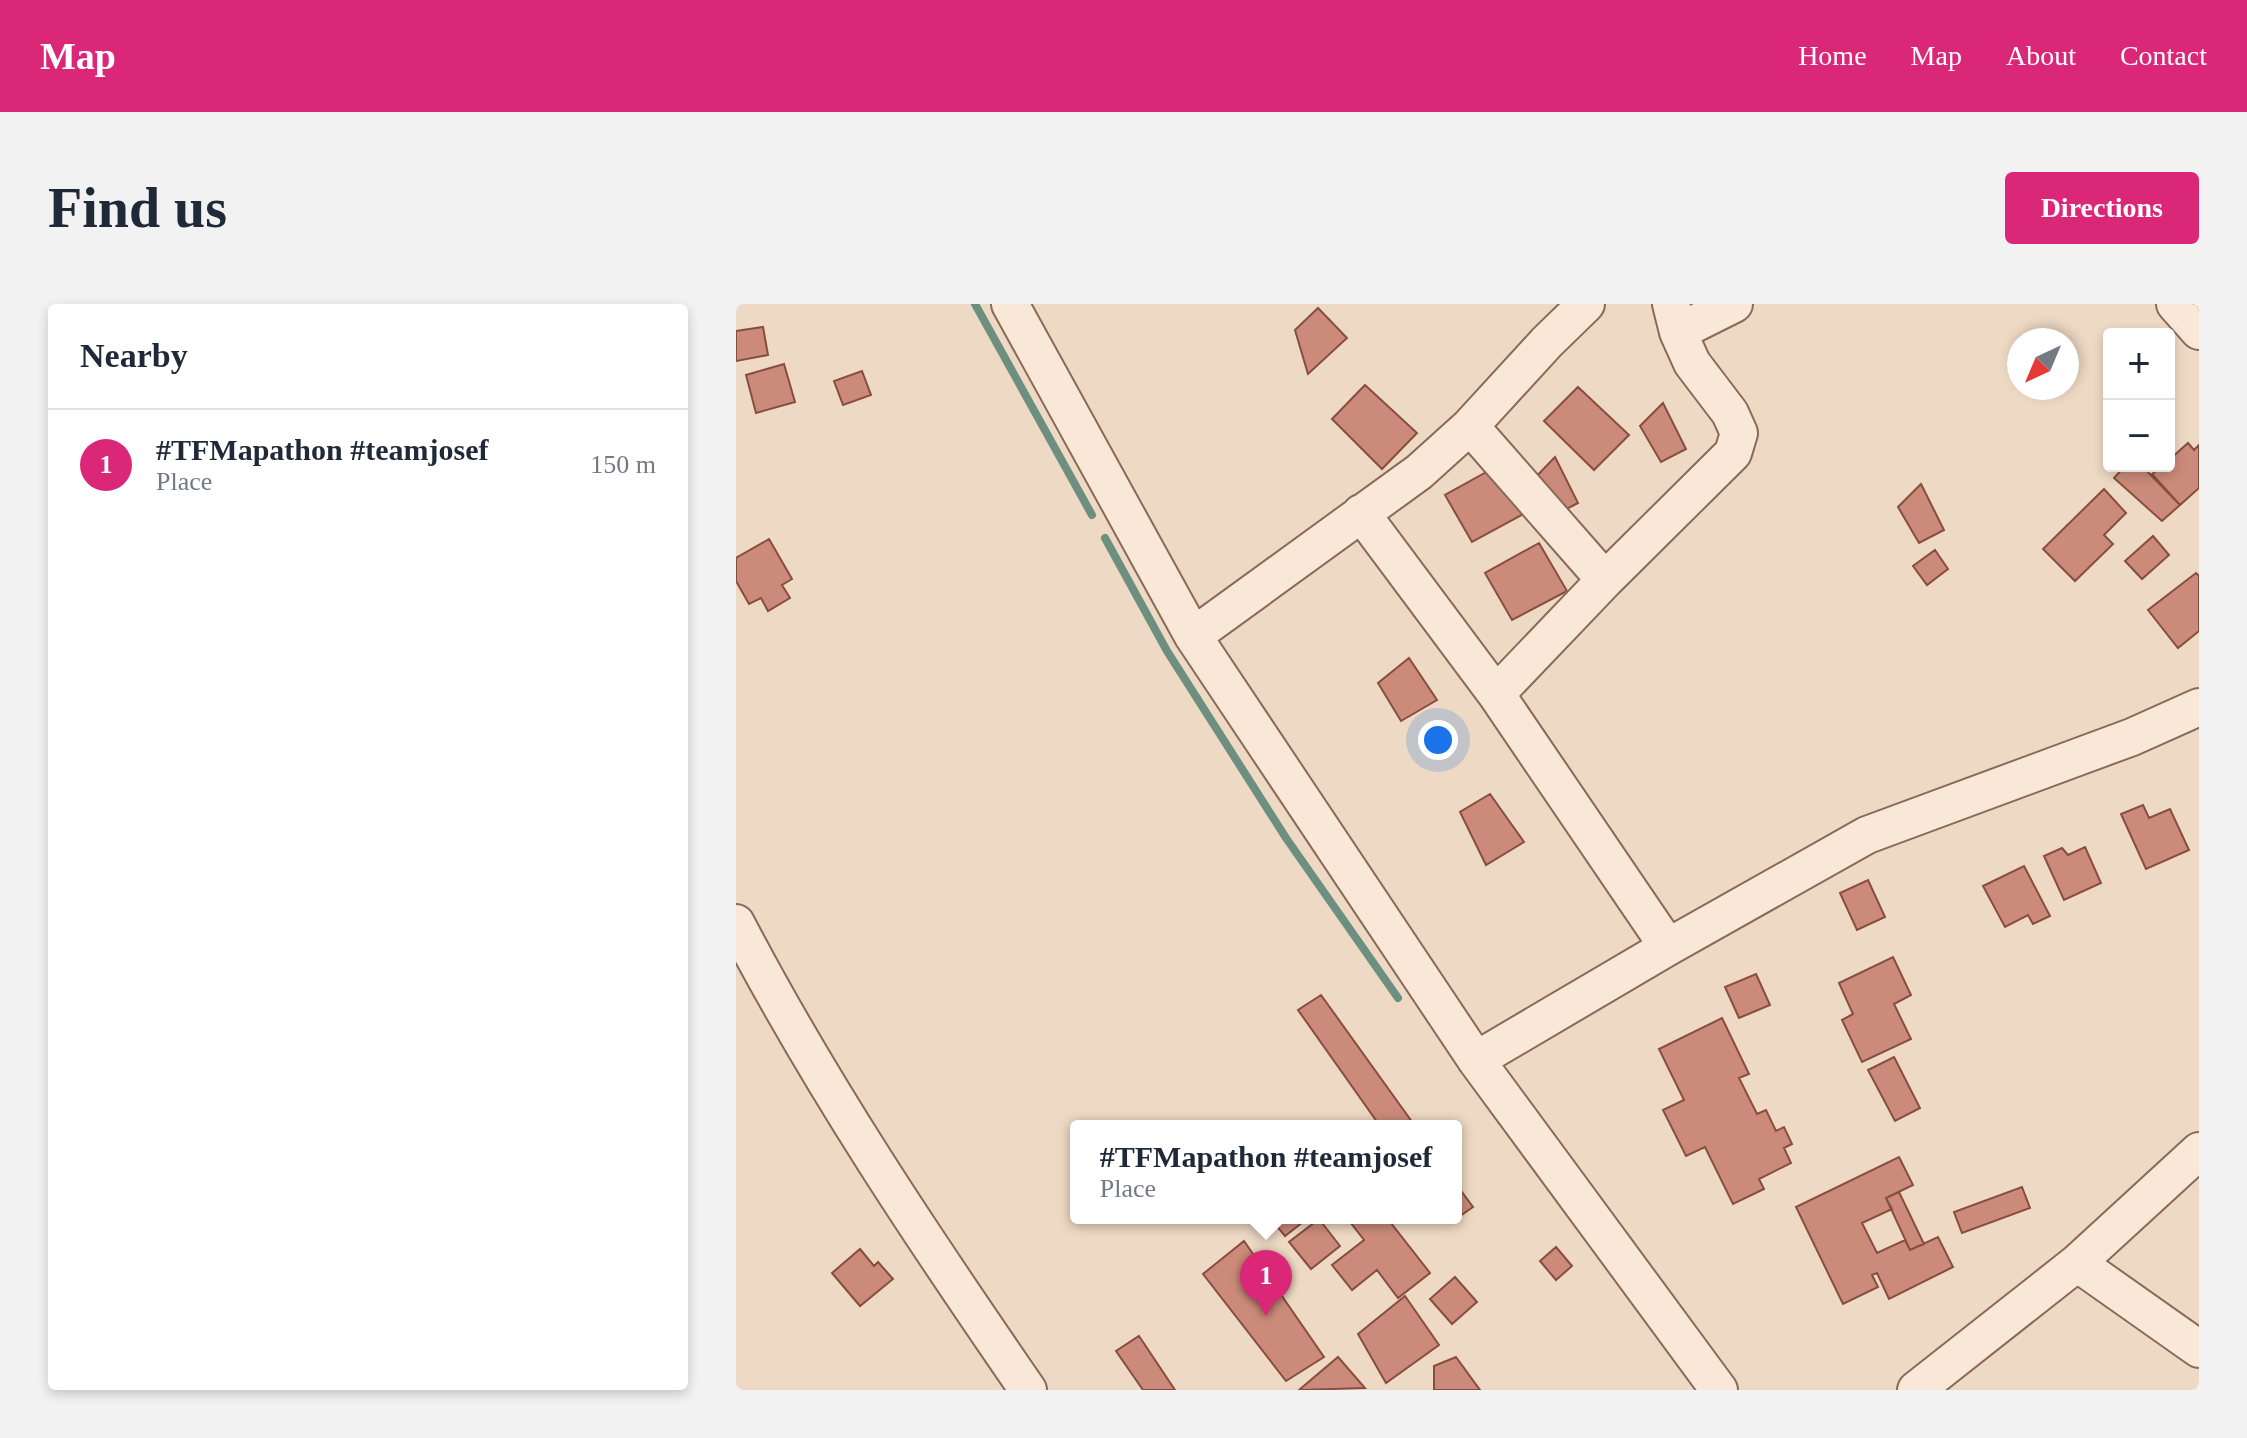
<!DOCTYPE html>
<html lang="en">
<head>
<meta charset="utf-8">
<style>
	body { margin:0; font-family:Georgia,serif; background:#f2f2f3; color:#1f2937 }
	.controls { position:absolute; right:24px; top:24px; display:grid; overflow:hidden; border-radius:8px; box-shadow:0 4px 12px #0003 }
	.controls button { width:72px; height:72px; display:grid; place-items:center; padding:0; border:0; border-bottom:2px solid #e0e1e3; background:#fff; color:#1f2937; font:40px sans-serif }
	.compass { position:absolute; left:1271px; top:24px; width:72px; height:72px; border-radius:50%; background:#fff; box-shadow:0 4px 12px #0003; rotate:224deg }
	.you { position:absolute; left:702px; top:436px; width:28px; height:28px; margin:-20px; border:6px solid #fff; border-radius:50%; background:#1a73e8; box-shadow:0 0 0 12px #1a73e833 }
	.badge { display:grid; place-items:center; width:52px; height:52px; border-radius:50%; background:#db2777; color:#fff; font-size:26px; font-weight:700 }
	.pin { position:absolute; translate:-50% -66px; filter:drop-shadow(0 2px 4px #0008) }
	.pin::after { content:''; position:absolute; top:42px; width:28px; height:24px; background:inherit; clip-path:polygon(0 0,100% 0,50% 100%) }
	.popup { position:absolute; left:334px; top:816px; width:392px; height:104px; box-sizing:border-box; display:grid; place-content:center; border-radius:8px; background:#fff; filter:drop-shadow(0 2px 6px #0005); font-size:26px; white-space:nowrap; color:#747a83 }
	.popup b { font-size:30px; color:#1f2937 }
	.popup::after { content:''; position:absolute; left:50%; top:100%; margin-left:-16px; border:16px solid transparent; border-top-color:#fff }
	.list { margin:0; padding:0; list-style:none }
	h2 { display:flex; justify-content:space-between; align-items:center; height:104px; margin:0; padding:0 32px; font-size:34px }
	h2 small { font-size:26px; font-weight:400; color:#747a83 }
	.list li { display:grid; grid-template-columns:52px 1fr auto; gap:24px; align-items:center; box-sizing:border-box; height:112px; padding:0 32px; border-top:2px solid #e0e1e3 }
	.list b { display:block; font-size:30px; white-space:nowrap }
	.list p { margin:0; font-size:26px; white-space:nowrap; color:#747a83 }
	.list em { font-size:26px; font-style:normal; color:#747a83 }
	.map { position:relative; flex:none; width:1463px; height:1086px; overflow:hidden; border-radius:8px }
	header { display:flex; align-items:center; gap:48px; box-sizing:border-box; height:112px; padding:0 40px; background:#db2777; color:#fff }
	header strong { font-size:38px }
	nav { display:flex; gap:44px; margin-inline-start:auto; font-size:28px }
	.intro { display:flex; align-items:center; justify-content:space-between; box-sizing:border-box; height:192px; padding:0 48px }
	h1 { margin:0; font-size:56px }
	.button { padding:20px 36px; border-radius:8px; background:#db2777; color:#fff; font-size:28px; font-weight:700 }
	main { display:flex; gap:48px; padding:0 48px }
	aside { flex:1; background:#fff; border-radius:8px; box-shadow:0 4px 12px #0003 }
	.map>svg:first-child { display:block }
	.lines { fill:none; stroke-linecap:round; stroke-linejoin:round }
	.stream { stroke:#6c8f7f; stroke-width:8 }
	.building { fill:#cc8b7a; stroke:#874e40; stroke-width:2 }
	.minor-casing { stroke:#88695a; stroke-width:40 }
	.minor { stroke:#f9e8d7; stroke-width:36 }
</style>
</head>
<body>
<header>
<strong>Map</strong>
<nav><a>Home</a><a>Map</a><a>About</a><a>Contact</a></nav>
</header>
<div class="intro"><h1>Find us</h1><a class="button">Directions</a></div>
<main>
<aside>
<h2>Nearby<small></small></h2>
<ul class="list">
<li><span class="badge">1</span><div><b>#TFMapathon #teamjosef</b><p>Place</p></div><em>150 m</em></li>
</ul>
</aside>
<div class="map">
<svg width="1463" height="1086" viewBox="0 0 1463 1086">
	<rect width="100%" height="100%" fill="#eed9c4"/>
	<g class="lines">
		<path class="stream" d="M239 0 356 211
			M369 234 431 347 550 534 662 694"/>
	</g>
	<path class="building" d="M582 4 611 34 572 70 559 26Z
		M27 23 32 51 0 57V27Z
		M48 60 59 98 20 109 10 71Z
		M126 67 135 91 107 101 98 77Z
		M629 81 681 129 646 165 596 115Z
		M842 83 893 131 858 166 808 117Z
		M927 99 950 145 925 158 904 122Z
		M1452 139 1458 146 1463 141V184L1444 201 1416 170 1426 162H1433V156Z
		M819 153 842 199 817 212 796 177Z
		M763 161 791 208 736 238 709 191Z
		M1389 162H1406L1444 201 1426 217 1378 174Z
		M1185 180 1208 226 1183 239 1162 203Z
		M1368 185 1390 209 1368 231 1377 240 1339 277 1307 245Z
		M1417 232 1433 251 1406 275 1389 257Z
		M33 235 56 275 46 281 54 294 32 307 25 294 13 300 0 277V254Z
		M803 239 831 287 776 316 749 269Z
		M1199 246 1212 265 1191 281 1177 262Z
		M1460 269 1463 272V327L1442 344 1412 306Z
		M673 354 701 396 665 417 642 379Z
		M754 490 788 538 750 561 724 508Z
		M1407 501 1413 514 1434 505 1453 546 1410 565 1385 510Z
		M1349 543 1365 579 1328 596 1308 552 1326 544 1332 551Z
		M1288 562 1314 612 1297 620 1292 611 1269 623 1247 582Z
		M1132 576 1149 613 1121 626 1104 589Z
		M1157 653 1175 691 1158 700 1175 735 1126 758 1106 716 1117 710 1103 679Z
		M1020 670 1034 701 1003 714 989 683Z
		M585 691 679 822H644L562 706Z
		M986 714 1013 770 1003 774 1021 810 1030 806 1040 827 1048 823 1056 840 1048 844 1055 859 1023 875 1028 885 997 900 969 843 950 852 927 806 948 796 923 745Z
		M1158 753 1184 804 1159 817 1132 766Z
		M1163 853 1177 881 1150 894 1156 905 1126 919 1141 949 1169 936 1174 946 1202 933 1217 963 1153 995 1141 969 1136 971 1142 983 1107 1000 1060 903Z
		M720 880 737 903 714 919 710 914H720Z
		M1286 883 1294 904 1226 929 1218 908Z
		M1163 888 1188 940 1174 946 1150 894Z
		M534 914H572L549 932Z
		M611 914H651L694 969 662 994 641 966 616 986 596 961 628 936Z
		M583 915 604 942 575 965 553 938Z
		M508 937 588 1053 550 1077 467 970Z
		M820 943 836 962 820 976 804 957Z
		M124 945 138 962 142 958 157 975 124 1002 96 969Z
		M719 973 741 998 716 1020 694 995Z
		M669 992 703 1041 650 1079 622 1030Z
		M403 1032 439 1086H407L380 1047Z
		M602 1053 629 1084 563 1086Z
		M720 1053 744 1086H698V1062Z"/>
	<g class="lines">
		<g class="minor-casing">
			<path id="minor" d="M274 0 457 332 740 756 983 1086
				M1439 0 1463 27
				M942 28 998 0
				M734 122 869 276
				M625 209 760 390 932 643
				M457 332 683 168 734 122 811 38 850 0
				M760 390 869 276 997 149 1003 129 994 109 956 59 942 28 935 0
				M0 619C85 782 188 935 292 1086
				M740 756 932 643 1131 531 1396 433 1463 403
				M1341 959 1463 1045
				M1180 1086 1341 959 1463 847"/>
		</g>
		<use href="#minor" class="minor"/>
	</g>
</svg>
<div class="controls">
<button>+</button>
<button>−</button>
</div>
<svg class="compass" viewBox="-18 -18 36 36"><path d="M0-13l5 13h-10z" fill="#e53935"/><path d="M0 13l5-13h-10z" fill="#747a83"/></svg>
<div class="you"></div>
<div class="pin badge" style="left:530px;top:1012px">1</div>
<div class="popup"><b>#TFMapathon #teamjosef</b>Place</div>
</div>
</main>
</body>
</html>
